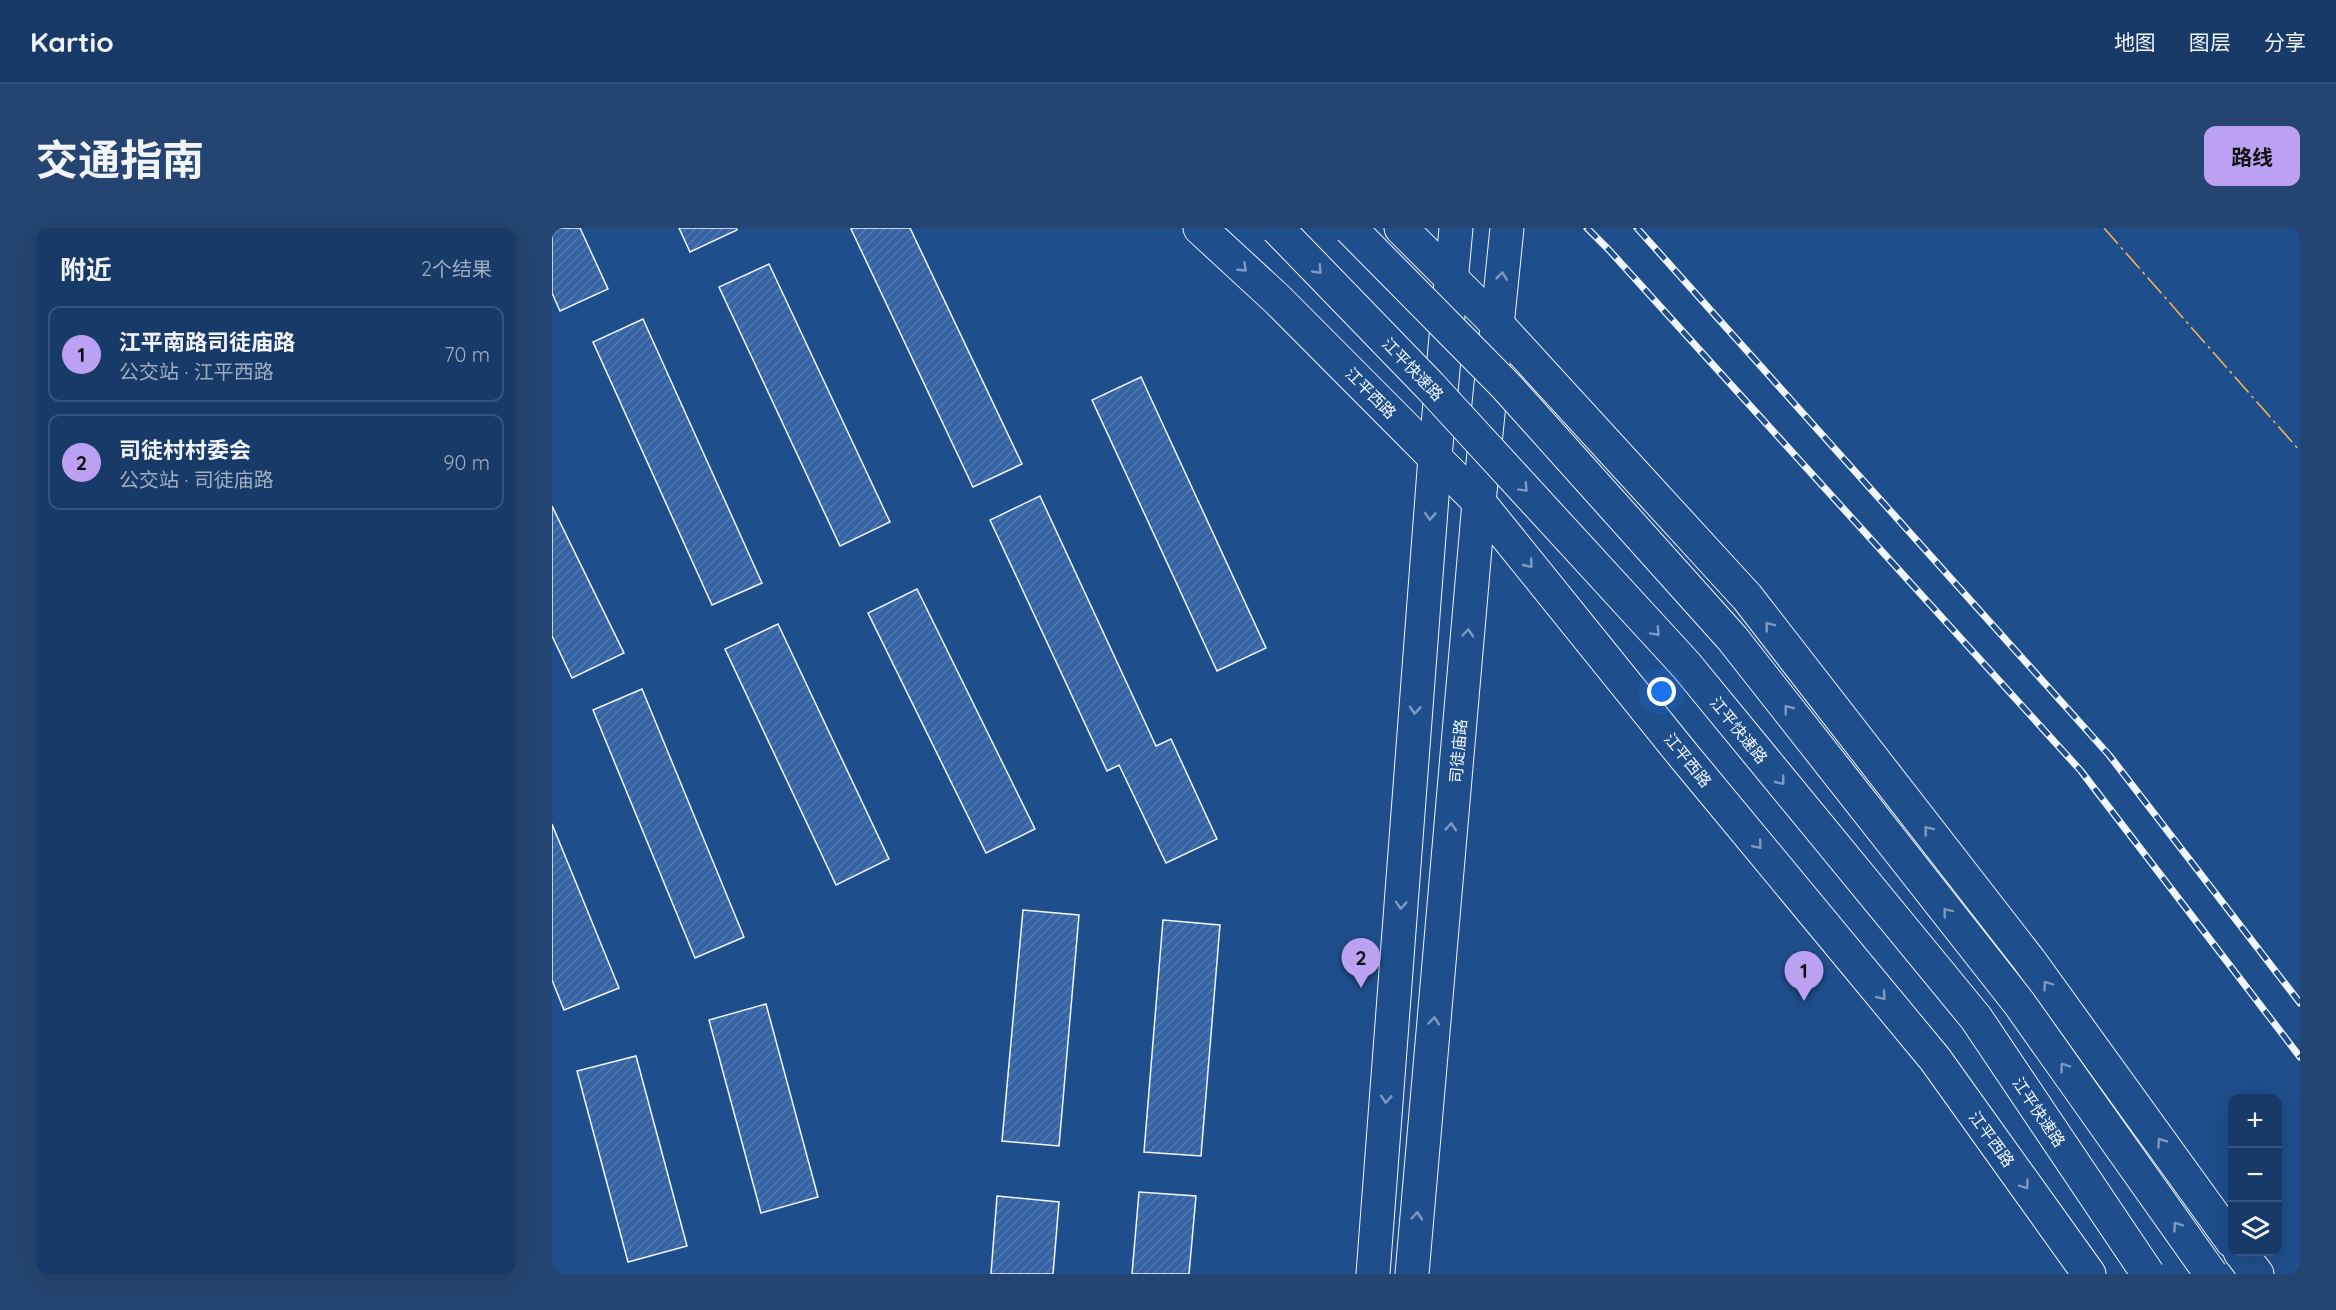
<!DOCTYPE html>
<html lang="zh">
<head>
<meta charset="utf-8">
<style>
	body { margin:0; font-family:Quicksand,"Noto Sans SC",sans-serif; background:#244571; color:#f1f3f6 }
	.controls { position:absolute; right:18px; bottom:18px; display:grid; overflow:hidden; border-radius:12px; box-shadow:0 6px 24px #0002 }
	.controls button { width:54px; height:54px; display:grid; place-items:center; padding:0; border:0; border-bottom:2px solid #36547d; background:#173a69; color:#f1f3f6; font:30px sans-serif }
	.you { position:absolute; left:1110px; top:464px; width:21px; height:21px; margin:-15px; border:4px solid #fff; border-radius:50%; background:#1a73e8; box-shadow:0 0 0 9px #1a73e833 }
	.badge { display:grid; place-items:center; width:39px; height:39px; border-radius:50%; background:#bca0f2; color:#111; font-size:20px; font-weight:700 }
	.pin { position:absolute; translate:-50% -50px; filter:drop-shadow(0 2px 3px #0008) }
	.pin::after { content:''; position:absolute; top:32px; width:21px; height:18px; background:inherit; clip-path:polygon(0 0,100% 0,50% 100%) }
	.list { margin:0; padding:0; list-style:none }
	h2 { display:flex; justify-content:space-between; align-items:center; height:78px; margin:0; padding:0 24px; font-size:26px }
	h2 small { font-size:20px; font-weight:400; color:#9eadc0 }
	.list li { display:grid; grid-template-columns:39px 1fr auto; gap:18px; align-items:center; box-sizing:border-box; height:96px; margin:0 12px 12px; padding:0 12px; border:2px solid #36547d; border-radius:12px }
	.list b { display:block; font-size:22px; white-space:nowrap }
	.list p { margin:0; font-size:20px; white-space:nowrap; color:#9eadc0 }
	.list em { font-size:20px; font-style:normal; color:#9eadc0 }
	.icon { flex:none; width:33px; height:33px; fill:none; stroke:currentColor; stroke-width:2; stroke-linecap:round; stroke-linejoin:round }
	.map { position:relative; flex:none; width:1748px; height:1046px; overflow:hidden; border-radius:12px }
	header { display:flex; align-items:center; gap:36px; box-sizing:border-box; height:84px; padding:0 30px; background:#173a69; border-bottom:2px solid #36547d }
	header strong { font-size:28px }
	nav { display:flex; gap:33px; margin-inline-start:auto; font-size:21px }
	.intro { display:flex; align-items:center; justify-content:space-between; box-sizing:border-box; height:144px; padding:0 36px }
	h1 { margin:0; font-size:42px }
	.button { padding:15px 27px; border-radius:12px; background:#bca0f2; color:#111; font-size:21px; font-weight:700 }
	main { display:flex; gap:36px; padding:0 36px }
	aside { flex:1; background:#173a69; border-radius:12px; box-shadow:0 6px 24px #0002 }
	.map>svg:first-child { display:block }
	.building { fill:url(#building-hatch); stroke:#f2f6ff; stroke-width:1.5 }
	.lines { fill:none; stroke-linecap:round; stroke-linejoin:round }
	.secondary-casing { stroke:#f2f6ff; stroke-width:35 }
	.primary-casing { stroke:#f2f6ff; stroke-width:35 }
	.secondary { stroke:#1f4e8c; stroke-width:33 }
	.primary { stroke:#1f4e8c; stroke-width:33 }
	.rail-casing { stroke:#f2f6ff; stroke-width:7 }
	.rail { stroke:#1f4e8c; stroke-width:4.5; stroke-dasharray:14; stroke-linecap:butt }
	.highway-bridge-casing { stroke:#f2f6ff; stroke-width:35; stroke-linecap:butt }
	.highway-bridge { stroke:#1f4e8c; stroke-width:33 }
	.power { stroke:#ffb74d; stroke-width:1.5; stroke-dasharray:21 4.5 3 4.5; stroke-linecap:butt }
	.oneway { stroke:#7e9ac0 }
	.labels { text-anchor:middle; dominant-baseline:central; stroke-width:4.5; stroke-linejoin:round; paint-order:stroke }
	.street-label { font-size:16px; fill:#f2f6ff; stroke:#1f4e8c }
</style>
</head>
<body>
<header>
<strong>Kartio</strong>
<nav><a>地图</a><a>图层</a><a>分享</a></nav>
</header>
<div class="intro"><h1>交通指南</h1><a class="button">路线</a></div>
<main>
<aside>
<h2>附近<small>2个结果</small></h2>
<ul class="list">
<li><span class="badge">1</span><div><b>江平南路司徒庙路</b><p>公交站 · 江平西路</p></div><em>70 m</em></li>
<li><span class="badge">2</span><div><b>司徒村村委会</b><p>公交站 · 司徒庙路</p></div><em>90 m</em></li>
</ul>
</aside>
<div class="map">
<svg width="1748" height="1046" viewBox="0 0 1748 1046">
	<defs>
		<pattern id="building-hatch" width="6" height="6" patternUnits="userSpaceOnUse" patternTransform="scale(1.5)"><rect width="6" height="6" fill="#3563a3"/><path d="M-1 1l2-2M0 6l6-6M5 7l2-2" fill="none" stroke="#537ab1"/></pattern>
	</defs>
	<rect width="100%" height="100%" fill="#1f4e8c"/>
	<path class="building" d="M0 0H28L56 61 8 83 0 65Z
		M127 0H184L185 2 138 24Z
		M302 0H358L470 236 421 259 299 1Z
		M217 36 338 294 288 318 167 59Z
		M91 91 210 355 160 377 41 114Z
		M589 149 714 420 665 443 540 172Z
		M488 268 604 518 619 511 665 611 614 635 567 537 555 543 438 292Z
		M0 278 72 425 20 450 0 408Z
		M365 361 483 601 434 625 316 385Z
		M226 396 337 631 284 657 173 421Z
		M90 461 192 709 143 730 41 482Z
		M0 596 67 760 12 782 0 752Z
		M471 682 527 687 507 918 450 913Z
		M611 692 668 697 649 928 592 924Z
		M214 776 266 969 209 985 157 792Z
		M84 828 135 1018 76 1034 25 843Z
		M587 964 644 968 637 1046H580Z
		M445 968 507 974 501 1046H439Z"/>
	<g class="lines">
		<g class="secondary-casing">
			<path id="secondary" d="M821 1046 883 229 904 0
				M860 1046 927 274 955 0"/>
		</g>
		<g class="primary-casing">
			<path id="primary" d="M648 0 725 71 927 274 1132 528 1383 831 1537 1046
				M849 0 945 96 1195 369 1477 732 1680 1013
				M1688 1024 1705 1046"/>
		</g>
		<use href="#secondary" class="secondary"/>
		<use href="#primary" class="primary"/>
		<g class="rail-casing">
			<path id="rail" d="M1035 0 1057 22 1529 543 1748 829
				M1085 0 1557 527 1748 775"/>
		</g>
		<use href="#rail" class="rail"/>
		<g class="highway-bridge-casing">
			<path id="highway-bridge" d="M725 0 878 158 1134 437 1424 790 1596 1046
				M798 0 954 158 1180 410 1467 775 1659 1046"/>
		</g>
		<use href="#highway-bridge" class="highway-bridge"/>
		<path class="power" d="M1552 0 1748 223"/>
	</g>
	<defs><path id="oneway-chevron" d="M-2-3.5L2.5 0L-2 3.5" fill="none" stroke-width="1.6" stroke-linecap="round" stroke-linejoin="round" transform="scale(1.5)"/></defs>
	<g class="oneway">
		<use href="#oneway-chevron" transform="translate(691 40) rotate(43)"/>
		<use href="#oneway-chevron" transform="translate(766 42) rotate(46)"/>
		<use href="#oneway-chevron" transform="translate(950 48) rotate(-84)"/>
		<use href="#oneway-chevron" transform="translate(972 260) rotate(47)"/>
		<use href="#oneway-chevron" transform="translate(878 288) rotate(94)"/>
		<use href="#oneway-chevron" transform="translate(977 336) rotate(51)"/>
		<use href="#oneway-chevron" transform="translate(1217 398) rotate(-128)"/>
		<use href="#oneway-chevron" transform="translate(1104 404) rotate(47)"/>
		<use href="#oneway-chevron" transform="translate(916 405) rotate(-85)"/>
		<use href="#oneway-chevron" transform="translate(1236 481) rotate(-128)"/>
		<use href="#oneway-chevron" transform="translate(863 482) rotate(94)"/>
		<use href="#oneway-chevron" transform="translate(1229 553) rotate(51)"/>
		<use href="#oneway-chevron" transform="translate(899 599) rotate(-85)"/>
		<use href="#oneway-chevron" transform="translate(1376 602) rotate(-128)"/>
		<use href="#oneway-chevron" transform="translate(1206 617) rotate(50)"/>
		<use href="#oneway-chevron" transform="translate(849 677) rotate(94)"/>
		<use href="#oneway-chevron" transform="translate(1395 684) rotate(-128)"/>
		<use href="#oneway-chevron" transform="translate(1495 757) rotate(-126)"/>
		<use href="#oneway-chevron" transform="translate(1330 768) rotate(50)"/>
		<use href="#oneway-chevron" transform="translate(882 793) rotate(-85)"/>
		<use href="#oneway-chevron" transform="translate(1512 839) rotate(-125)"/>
		<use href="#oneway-chevron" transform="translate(834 871) rotate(94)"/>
		<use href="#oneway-chevron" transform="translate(1609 914) rotate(-126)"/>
		<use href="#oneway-chevron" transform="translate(1473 957) rotate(54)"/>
		<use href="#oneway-chevron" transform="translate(865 988) rotate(-85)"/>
		<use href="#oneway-chevron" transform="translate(1625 998) rotate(-125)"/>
	</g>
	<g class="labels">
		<g class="street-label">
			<text transform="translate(861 141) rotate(46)">江平快速路</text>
			<text transform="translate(819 165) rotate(45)">江平西路</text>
			<text transform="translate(1187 502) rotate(51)">江平快速路</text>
			<text transform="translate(906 523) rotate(-85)">司徒庙路</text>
			<text transform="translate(1136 532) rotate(51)">江平西路</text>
			<text transform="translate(1487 884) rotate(56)">江平快速路</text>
			<text transform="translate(1440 911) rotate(54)">江平西路</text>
		</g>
	</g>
</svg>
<div class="controls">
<button>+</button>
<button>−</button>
<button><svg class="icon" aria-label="layers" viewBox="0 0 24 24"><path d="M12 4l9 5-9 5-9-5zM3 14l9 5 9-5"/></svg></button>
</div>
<div class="you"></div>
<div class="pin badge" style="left:1252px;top:773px">1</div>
<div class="pin badge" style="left:809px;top:760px">2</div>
</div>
</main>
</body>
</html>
